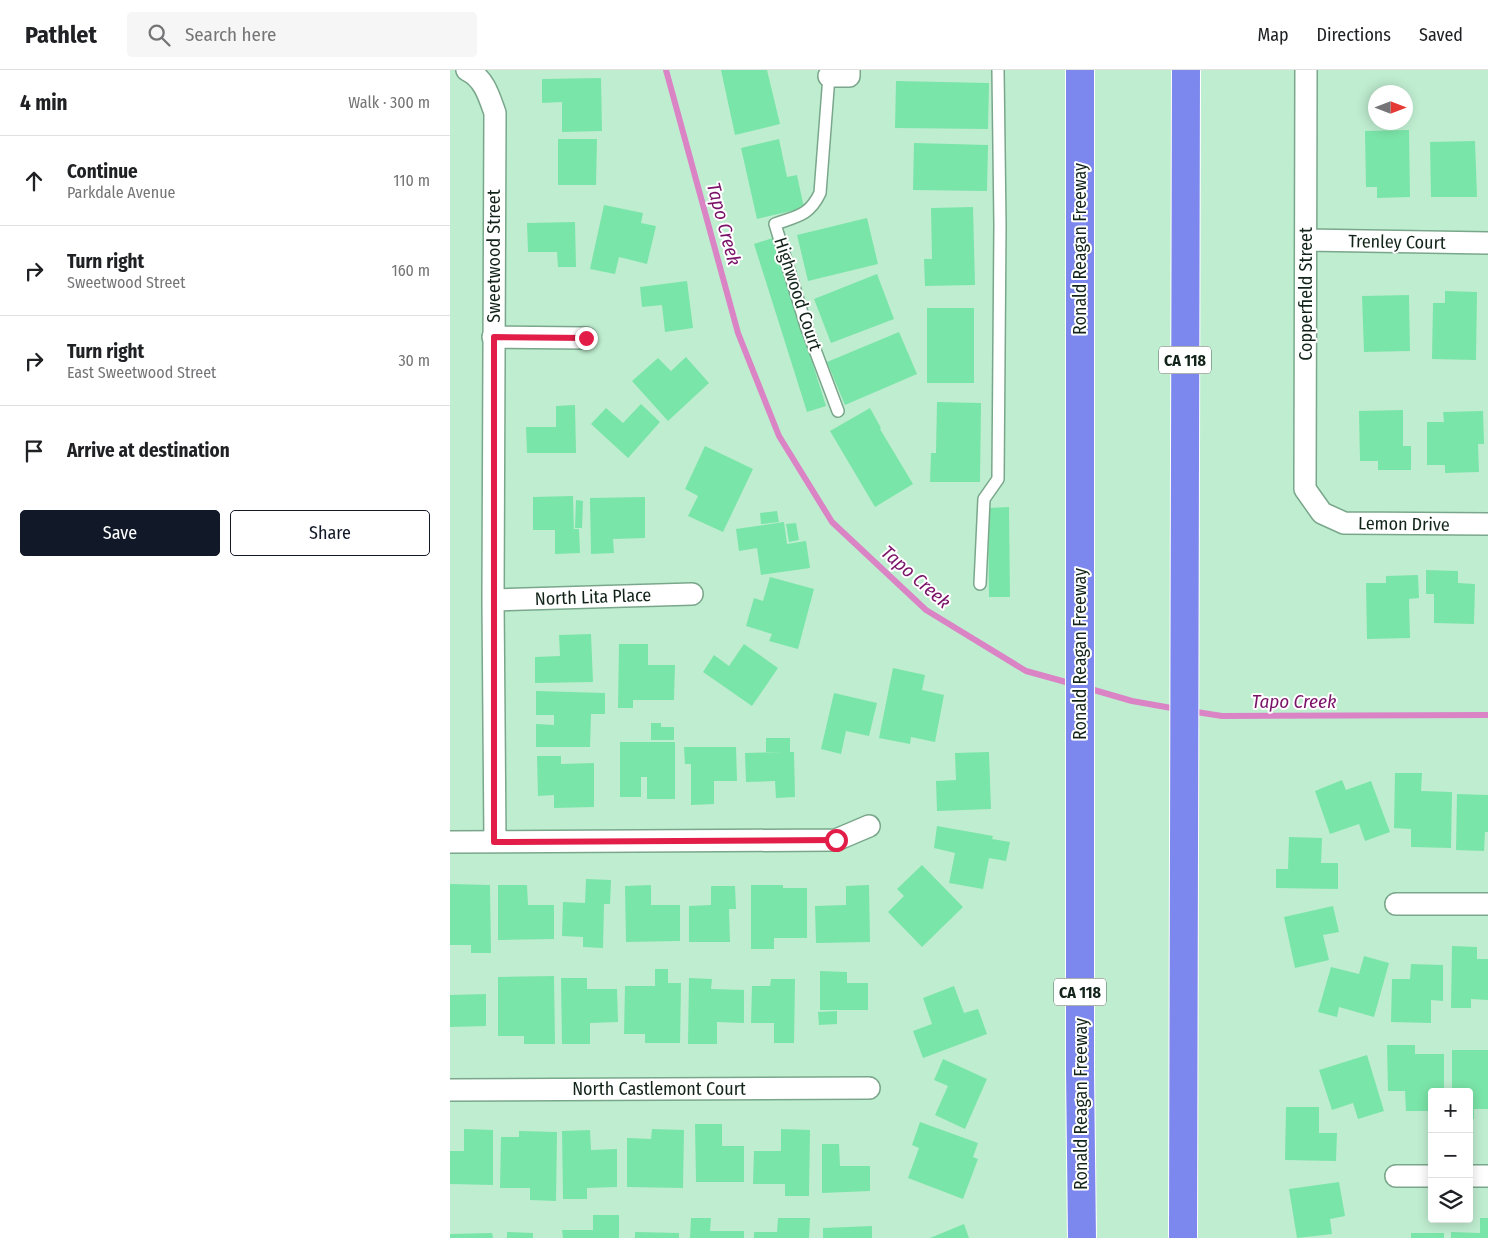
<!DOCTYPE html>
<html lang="en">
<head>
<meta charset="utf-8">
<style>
	body { margin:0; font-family:"Fira Sans Condensed",sans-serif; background:#f6f6f6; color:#202124 }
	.controls { position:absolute; right:15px; bottom:15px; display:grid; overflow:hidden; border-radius:5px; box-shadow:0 2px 12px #0003 }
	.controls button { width:45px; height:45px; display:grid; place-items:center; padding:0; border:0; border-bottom:1px solid #e0e0e0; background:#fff; color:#202124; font:25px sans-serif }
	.compass { position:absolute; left:918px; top:15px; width:45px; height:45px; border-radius:50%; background:#fff; box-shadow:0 2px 12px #0003; rotate:90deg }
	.stop { position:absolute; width:15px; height:15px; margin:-11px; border:4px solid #e11d48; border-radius:50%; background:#fff }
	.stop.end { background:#e11d48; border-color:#fff; box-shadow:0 1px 5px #0008 }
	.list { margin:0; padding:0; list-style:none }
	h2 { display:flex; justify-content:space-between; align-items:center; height:65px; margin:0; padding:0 20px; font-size:21px }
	h2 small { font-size:16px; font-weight:400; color:#757577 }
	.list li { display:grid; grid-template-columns:32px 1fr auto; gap:15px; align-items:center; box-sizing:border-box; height:90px; padding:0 20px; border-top:1px solid #e0e0e0 }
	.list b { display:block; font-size:19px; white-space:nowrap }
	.list p { margin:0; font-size:16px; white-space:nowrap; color:#757577 }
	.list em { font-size:16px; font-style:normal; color:#757577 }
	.actions { display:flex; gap:10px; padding:15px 20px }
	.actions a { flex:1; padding:11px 0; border:1px solid #111827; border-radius:5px; text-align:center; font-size:18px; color:#111827 }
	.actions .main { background:#111827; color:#fff }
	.icon { flex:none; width:28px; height:28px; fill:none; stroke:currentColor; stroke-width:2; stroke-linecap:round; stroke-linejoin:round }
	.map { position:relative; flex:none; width:1038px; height:1168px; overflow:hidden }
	header { display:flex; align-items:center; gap:30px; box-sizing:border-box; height:70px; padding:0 25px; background:#fff; border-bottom:1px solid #e0e0e0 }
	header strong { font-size:24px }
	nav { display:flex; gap:28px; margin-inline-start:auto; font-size:18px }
	.search { width:350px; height:45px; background:#f6f6f6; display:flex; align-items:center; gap:12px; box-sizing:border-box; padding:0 18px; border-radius:5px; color:#757577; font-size:19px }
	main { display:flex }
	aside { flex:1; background:#fff }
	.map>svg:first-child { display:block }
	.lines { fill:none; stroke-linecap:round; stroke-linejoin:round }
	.stream { stroke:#da84c5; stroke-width:6 }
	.building { fill:#7ae5a8 }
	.service-casing { stroke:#7aa78b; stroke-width:14 }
	.minor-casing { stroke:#7aa78b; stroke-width:24 }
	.motorway-casing { stroke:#fff; stroke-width:30 }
	.service { stroke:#fff; stroke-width:11 }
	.minor { stroke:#fff; stroke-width:21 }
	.motorway { stroke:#7d88ee; stroke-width:28 }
	.route { stroke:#e11d48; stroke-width:6 }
	.labels { text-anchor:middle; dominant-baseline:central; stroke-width:4; stroke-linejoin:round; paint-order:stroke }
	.shield { fill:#fff; stroke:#59665e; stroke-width:1 }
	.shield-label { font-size:16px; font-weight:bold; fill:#122419 }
	.street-label { font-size:18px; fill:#122419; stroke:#fff }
	.water-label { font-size:19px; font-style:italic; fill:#7a1268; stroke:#fff }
</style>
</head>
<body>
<header>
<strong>Pathlet</strong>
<div class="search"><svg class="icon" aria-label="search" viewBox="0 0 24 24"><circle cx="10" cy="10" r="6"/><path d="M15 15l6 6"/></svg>Search here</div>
<nav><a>Map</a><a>Directions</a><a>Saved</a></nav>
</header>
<main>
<aside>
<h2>4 min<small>Walk · 300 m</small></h2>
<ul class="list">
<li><svg class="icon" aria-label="ahead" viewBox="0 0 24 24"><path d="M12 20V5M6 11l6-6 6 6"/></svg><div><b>Continue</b><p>Parkdale Avenue</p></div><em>110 m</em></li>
<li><svg class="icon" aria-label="right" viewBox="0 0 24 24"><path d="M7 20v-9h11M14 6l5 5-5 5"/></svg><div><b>Turn right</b><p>Sweetwood Street</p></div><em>160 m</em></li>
<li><svg class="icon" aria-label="right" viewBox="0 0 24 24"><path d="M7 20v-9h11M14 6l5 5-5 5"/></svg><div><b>Turn right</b><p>East Sweetwood Street</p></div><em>30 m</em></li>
<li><svg class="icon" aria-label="arrive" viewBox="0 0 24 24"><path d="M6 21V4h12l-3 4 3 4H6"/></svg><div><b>Arrive at destination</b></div></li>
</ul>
<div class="actions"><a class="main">Save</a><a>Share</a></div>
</aside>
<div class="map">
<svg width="1038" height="1168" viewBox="0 0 1038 1168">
	<rect width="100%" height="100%" fill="#bfedd0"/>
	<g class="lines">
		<path class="stream" d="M216 0 288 263 329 366 382 452 476 540 576 601 623 614
			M637 618 682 631 727 639
			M740 641 772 646 1038 645"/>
	</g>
	<path class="building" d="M271 0H317L330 54 285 65Z
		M151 8 152 61 112 62V32L92 33V9Z
		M446 11 539 13 538 59 445 58Z
		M959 60 960 127 927 128V117H916L915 61Z
		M108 69H147L146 115H108Z
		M329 69 337 107 347 105 354 138 307 149 291 78Z
		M1025 71 1027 127H981L980 72Z
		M464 73 538 75 537 121 463 120Z
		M154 135 193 143 191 153 206 156 197 194 169 187 165 204 140 199Z
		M523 137 525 215 475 216 474 189H482L481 138Z
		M417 148 428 194 358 211 347 165Z
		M125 152 126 197H108L107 182H78L77 153Z
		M323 168 376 336 357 342 304 174Z
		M427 204 444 249 381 273 364 229Z
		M237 211 243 258 215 262 212 235 192 237 190 217Z
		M995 221 1027 222 1026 290 982 289 983 233H995Z
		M959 225 960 281 914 282 912 226Z
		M477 238H524V313H477Z
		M449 262 467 304 395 335 377 292Z
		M236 287 259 313 218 351 182 311 208 288 221 301Z
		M487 332 531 333 530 412H480L481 383H486Z
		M191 334 210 352 178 388 141 354 156 338 173 353Z
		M125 335 126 383H77L76 357H106V336Z
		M420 338 431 358 430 359 463 414 425 437 380 361Z
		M953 340V376H961V400H928V391H910L909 341Z
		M1033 341 1034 374H1028L1029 402 995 403V395H977V352H994L993 342Z
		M255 376 303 399 273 462 238 446 248 426 235 419Z
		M123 426 124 463V459H129L130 483 105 484V460H83V427Z
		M195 427V468L163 469 164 483 141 484 140 428Z
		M126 430 133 431 132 458H125Z
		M559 437 560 527H539L538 438Z
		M327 441 329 452 311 454 310 443Z
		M334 452 337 474 356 471 360 498 311 505 307 478 289 481 286 459Z
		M346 453 349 470 339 472 336 454Z
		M976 500 1008 501V513L1025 514 1024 554 984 553V524H976Z
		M968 505 969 528 959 529 960 568 917 569 916 513H936V506Z
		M320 507 364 519 348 579 319 571 322 564 296 556 304 528 313 531Z
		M141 564 143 612 85 613V587L110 586 109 565Z
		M169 574H198V595H225L224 630H183V638H168Z
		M294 574 328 598 302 636 253 602 264 585 279 596Z
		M443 598 475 605 472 620 494 625 485 672 461 667 460 674 429 668Z
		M86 621 155 623V644H141L140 677H86V654L104 655V645H86Z
		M384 623 427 633 419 666 396 661 391 684 371 679Z
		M201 653H211V657H224V670H201Z
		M316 668H340V682H344L345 727 326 728 325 711 296 712 295 683 333 682H316Z
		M170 672H225V729H197V707H191V727H170Z
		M234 677H286L287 711H264V734L241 735V694H235Z
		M539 682 541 739 487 741 486 711 506 710 505 683Z
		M87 686H111V694L144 693V737L104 738V725L88 726Z
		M945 703H972L971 721 1002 722 1001 778 961 777V759L944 758Z
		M892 710 896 720 921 711 940 762 915 771 909 754 880 764 865 721Z
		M1007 724 1038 725V762H1035L1034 781 1006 780Z
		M487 756 543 766 542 769 560 772 556 791 539 788 533 819 499 813 505 783 484 778Z
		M839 767 872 768 871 793H888V819L826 818V799H838Z
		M472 795 513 837 472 877 438 842 454 826 447 819Z
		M136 809 161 810 160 834H154L153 878 133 877V867L112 866 113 832 135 833Z
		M0 814 40 815 41 883H21V875H0Z
		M48 815H77L78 835H104V869L48 870Z
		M201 815V835H230V871L176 872 175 816Z
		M301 815H333V818H357V868H324V879H301Z
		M419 815 420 872 366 873 365 836 396 835V816Z
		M261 816H285L286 839H279L280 872H239V836L261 835Z
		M883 836 889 862 873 865 879 890 845 898 834 847Z
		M1002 876 1027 877V889H1038V930L1021 929V938H1001Z
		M914 886 939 893 924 947 889 937 887 947 868 942 881 897 909 904Z
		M961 894 993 895V931L981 930V953L941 952 942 909H960Z
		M205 899H218V913H231L230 973H195V964H174L175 916H205Z
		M370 901 397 902V913H418V940H370Z
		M104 906 105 974H74V966H48V907Z
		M111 908H137V919H167L168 952 140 953V974H112Z
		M239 908 262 909 261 919 294 920V953L267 952V974H238Z
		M321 909H345L344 973H324V953H301L302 916H320Z
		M504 916 514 943 528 939 537 964 473 988 463 961 482 954 473 928Z
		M36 924V956L0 957V925Z
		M387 941V954L369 955 368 942Z
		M937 975H965V984H994V1022H982V1041H956L955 1021H938Z
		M1002 980H1038V1039H1024V1049H1019V1022H1002Z
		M917 985 934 1041 908 1049 903 1033 882 1040 869 1000Z
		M493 989 537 1009 515 1059 485 1045 498 1016 484 1010Z
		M836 1037H869V1063H887L886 1091 835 1090Z
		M470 1052 528 1073 523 1087 528 1089 513 1129 458 1108 469 1078 462 1075Z
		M245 1054H272V1076H294V1112H246Z
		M14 1059 43 1060V1115L0 1114V1081H14Z
		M202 1059 234 1060 233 1118 177 1117V1068L201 1069Z
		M331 1059 360 1060 359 1126H335V1114H303L304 1081H331Z
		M140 1060 141 1080 167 1079V1117L137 1118V1129H113L112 1061Z
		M69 1061 107 1062 106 1131 80 1130V1118H50L51 1067H69Z
		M372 1074H389L390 1096H420V1121L372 1123Z
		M889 1112 895 1146 880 1149 882 1164 847 1168 839 1119Z
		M143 1145H169V1168H113L112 1160H143Z
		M241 1148H261L260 1161H294V1168H240Z
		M328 1148H360L359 1168H304V1162H327Z
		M1030 1148H1038V1168H1001V1162L1030 1163Z
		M514 1154 519 1168H480Z
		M422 1156V1168H373V1158Z
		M57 1162 83 1163V1168H57Z
		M185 1162 229 1163V1168H185Z
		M42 1163 43 1168H0V1164Z
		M961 1163H994V1168H961Z"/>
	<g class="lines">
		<g class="service-casing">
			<path id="service" d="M379 6 370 123C359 146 347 146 325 154L356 256 388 341
				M530 514 534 429 548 409 550 155 548 0"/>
		</g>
		<g class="minor-casing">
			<path id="minor" d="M17 0C34 8 39 26 45 43L43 530 45 772
				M856 0 855 419 872 443 894 453 1038 454
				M379 6H399V0
				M856 170 1038 173
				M43 267 136 268
				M43 530 242 524
				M0 772 386 770 419 756
				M946 834H1038
				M0 1020 419 1018
				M946 1106H982
				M1019 1106H1038"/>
		</g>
		<g class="motorway-casing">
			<path id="motorway" d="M630 0V1001L632 1168
				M733 1168 736 0"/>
		</g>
		<use href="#service" class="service"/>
		<use href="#minor" class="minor"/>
		<use href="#motorway" class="motorway"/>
	</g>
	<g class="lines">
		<path class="route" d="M136 268 44 267V772L386 770"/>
	</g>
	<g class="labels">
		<g class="shield">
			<rect x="709" y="276.5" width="52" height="27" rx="4"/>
			<rect x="604" y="908.5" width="52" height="27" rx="4"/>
		</g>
		<g class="shield-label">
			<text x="735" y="290">CA 118</text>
			<text x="630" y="922">CA 118</text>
		</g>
		<g class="street-label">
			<text transform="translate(947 172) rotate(1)">Trenley Court</text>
			<text transform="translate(630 179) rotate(-90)">Ronald Reagan Freeway</text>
			<text transform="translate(44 186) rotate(-90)">Sweetwood Street</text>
			<text transform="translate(348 224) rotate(72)">Highwood Court</text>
			<text transform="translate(856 224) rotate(-90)">Copperfield Street</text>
			<text transform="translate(954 454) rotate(1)">Lemon Drive</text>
			<text transform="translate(143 527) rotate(-2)">North Lita Place</text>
			<text transform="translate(630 584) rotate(-90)">Ronald Reagan Freeway</text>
			<text x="209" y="1019">North Castlemont Court</text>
			<text transform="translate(631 1034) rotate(-90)">Ronald Reagan Freeway</text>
		</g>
		<g class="water-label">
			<text transform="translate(274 154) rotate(75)">Tapo Creek</text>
			<text transform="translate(466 507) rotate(41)">Tapo Creek</text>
			<text x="844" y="631">Tapo Creek</text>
		</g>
	</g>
</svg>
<div class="controls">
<button>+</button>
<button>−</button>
<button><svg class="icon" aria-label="layers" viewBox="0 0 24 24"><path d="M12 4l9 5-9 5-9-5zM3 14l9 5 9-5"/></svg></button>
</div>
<svg class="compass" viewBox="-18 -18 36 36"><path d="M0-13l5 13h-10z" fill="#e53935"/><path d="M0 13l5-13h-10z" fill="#757577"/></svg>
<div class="stop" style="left:386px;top:770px"></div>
<div class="stop end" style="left:136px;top:268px"></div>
</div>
</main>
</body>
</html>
